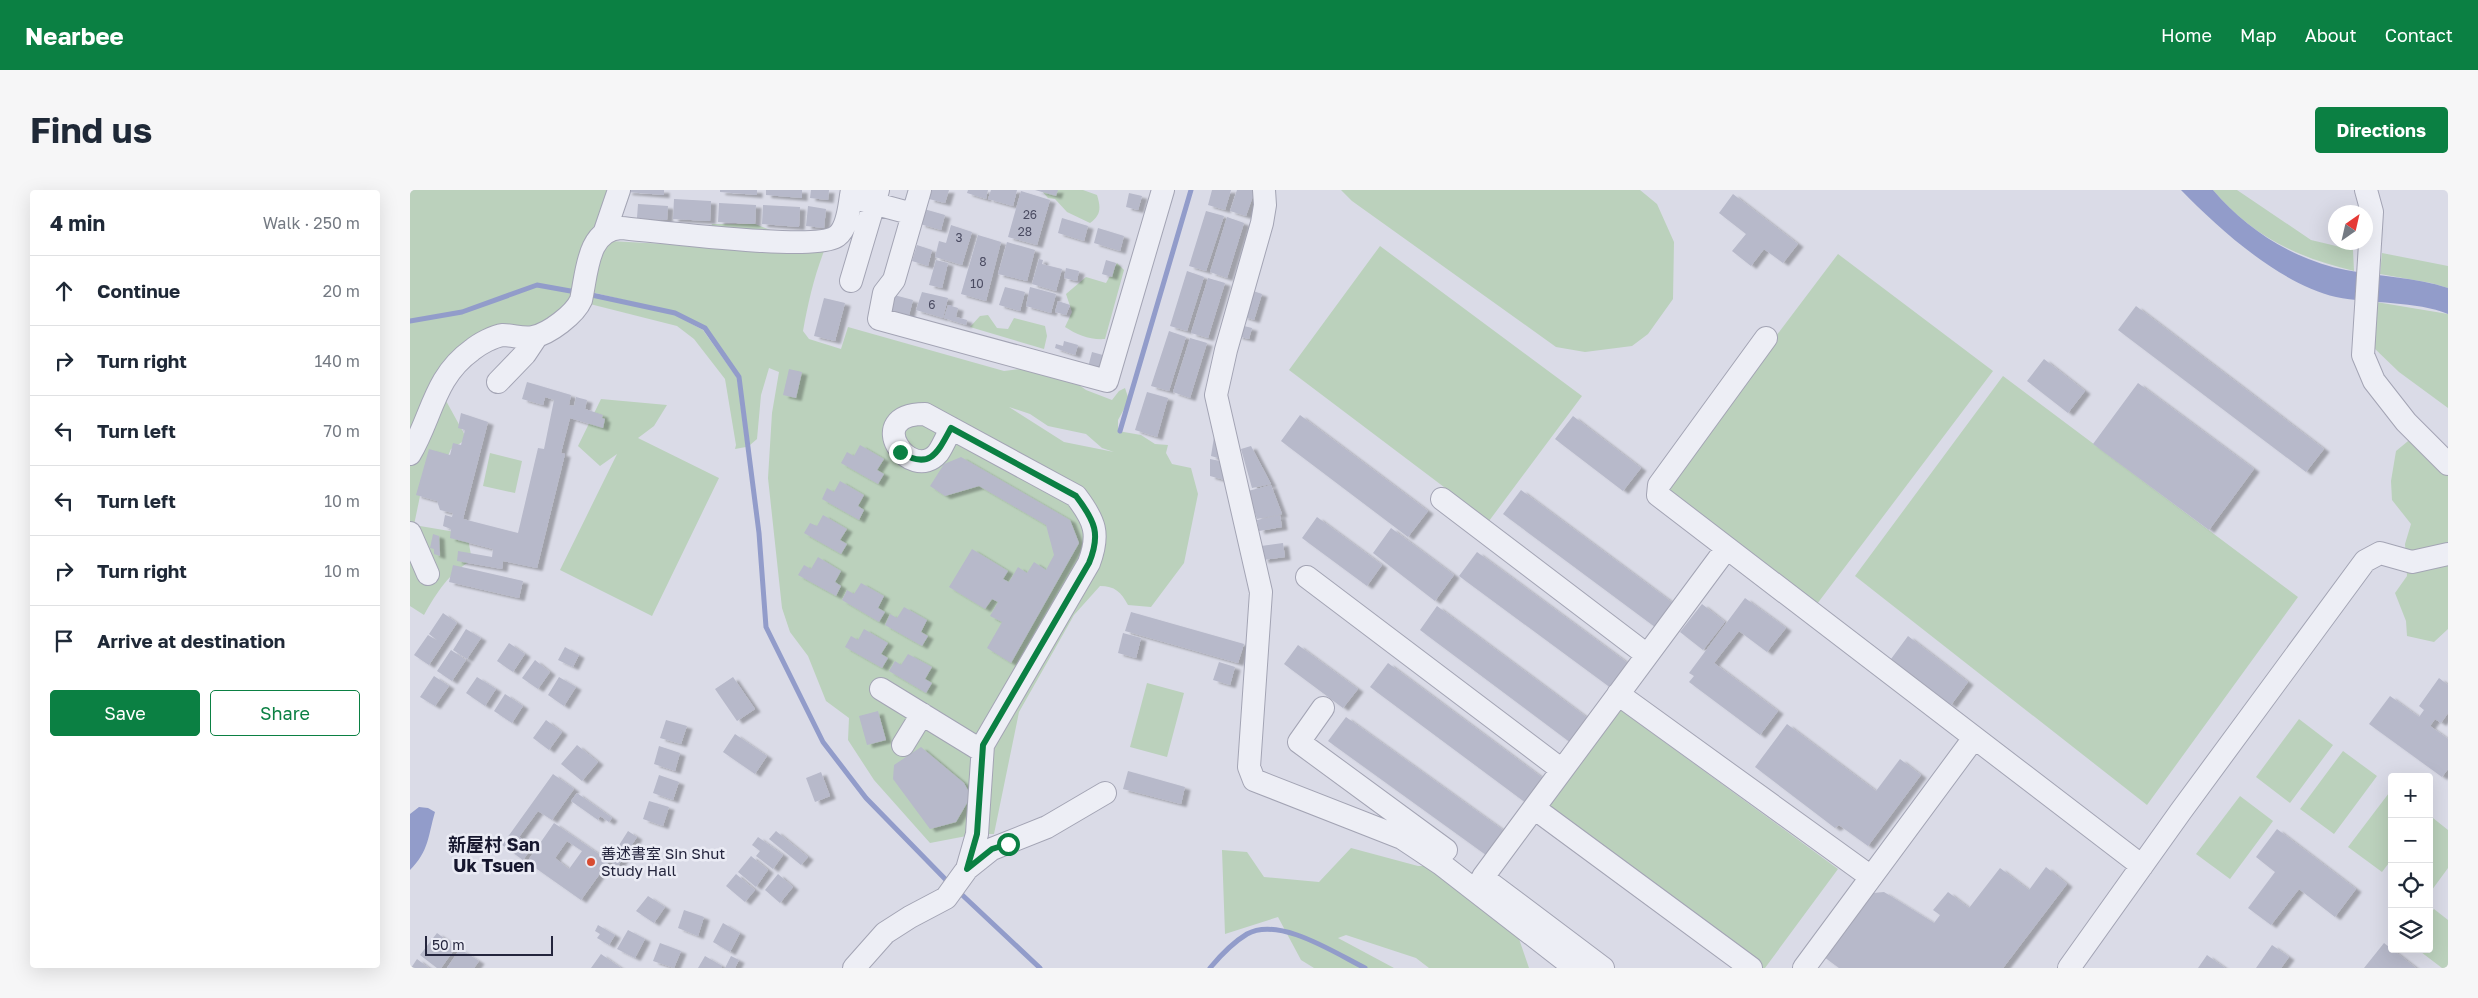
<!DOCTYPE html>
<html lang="en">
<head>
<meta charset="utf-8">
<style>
	body { margin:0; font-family:"Golos Text","Noto Sans SC",sans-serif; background:#f6f6f7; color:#1f2937 }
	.controls { position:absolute; right:15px; bottom:15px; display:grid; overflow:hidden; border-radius:5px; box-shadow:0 5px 20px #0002 }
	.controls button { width:45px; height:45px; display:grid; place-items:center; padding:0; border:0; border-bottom:1px solid #e0e1e3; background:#fff; color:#1f2937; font:25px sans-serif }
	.compass { position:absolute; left:1918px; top:15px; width:45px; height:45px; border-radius:50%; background:#fff; box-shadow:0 5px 20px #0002; rotate:34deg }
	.scale { position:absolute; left:15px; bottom:12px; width:128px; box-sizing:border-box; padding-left:5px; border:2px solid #24253d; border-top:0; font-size:14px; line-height:18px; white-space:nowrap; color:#24253d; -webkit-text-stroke:4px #eaebf4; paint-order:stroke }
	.stop { position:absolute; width:15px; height:15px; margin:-11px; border:4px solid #0b8043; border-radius:50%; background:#fff }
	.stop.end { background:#0b8043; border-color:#fff; box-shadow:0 1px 5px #0008 }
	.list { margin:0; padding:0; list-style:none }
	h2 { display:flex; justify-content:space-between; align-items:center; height:65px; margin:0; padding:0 20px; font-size:21px }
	h2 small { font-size:16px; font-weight:400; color:#747a83 }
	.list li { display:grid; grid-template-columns:32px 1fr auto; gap:15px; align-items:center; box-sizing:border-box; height:70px; padding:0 20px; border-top:1px solid #e0e1e3 }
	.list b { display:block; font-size:19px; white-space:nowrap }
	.list em { font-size:16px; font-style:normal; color:#747a83 }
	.actions { display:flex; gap:10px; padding:15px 20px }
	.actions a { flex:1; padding:11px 0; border:1px solid #0b8043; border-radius:5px; text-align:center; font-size:18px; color:#0b8043 }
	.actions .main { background:#0b8043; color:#fff }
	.icon { flex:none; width:28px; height:28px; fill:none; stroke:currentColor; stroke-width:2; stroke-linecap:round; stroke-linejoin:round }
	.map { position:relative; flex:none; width:2038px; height:778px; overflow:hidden; border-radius:5px }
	header { display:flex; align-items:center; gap:30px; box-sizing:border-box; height:70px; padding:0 25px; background:#0b8043; color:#fff }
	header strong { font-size:24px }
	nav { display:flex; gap:28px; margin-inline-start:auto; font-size:18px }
	.intro { display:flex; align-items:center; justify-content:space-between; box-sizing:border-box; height:120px; padding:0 30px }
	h1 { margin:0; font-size:35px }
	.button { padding:12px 22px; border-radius:5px; background:#0b8043; color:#fff; font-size:18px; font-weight:700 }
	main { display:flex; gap:30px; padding:0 30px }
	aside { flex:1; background:#fff; border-radius:5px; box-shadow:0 5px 20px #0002 }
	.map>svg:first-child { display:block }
	.green { fill:#bbd1bc; fill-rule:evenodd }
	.water { fill:#929cca }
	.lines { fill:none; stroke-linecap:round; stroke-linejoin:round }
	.stream { stroke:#929cca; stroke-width:5 }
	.building { fill:#b7b9ca; fill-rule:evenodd; filter:url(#shadow) }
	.minor-casing { stroke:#a3a4b4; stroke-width:24 }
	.minor { stroke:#edeef5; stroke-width:22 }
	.route { stroke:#0b8043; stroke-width:6 }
	.poi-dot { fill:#d84c32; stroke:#eaebf4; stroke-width:2 }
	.labels { text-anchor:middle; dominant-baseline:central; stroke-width:5; stroke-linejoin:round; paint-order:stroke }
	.number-label { font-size:12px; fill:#494a60 }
	.poi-label { font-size:15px; fill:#24253d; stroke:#eaebf4; text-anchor:start }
	.quarter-label { font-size:18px; font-weight:bold; fill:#16172e; stroke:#eaebf4 }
</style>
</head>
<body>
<header>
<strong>Nearbee</strong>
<nav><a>Home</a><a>Map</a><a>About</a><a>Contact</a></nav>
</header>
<div class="intro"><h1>Find us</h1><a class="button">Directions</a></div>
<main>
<aside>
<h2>4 min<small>Walk · 250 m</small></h2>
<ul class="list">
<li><svg class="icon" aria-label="ahead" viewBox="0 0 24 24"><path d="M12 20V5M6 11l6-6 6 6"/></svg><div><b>Continue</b></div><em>20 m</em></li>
<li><svg class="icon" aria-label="right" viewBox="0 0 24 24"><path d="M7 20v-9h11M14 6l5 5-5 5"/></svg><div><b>Turn right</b></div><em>140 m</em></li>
<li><svg class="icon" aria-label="left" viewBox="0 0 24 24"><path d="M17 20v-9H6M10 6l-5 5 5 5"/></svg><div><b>Turn left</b></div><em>70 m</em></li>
<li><svg class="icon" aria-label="left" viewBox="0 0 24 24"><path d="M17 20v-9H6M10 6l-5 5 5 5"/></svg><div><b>Turn left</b></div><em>10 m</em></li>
<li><svg class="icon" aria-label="right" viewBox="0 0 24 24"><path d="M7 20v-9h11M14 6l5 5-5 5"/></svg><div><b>Turn right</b></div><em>10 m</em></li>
<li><svg class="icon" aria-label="arrive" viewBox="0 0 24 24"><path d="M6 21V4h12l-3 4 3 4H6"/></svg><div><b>Arrive at destination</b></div></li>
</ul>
<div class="actions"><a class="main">Save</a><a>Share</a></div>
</aside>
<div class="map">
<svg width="2038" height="778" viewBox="0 0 2038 778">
	<defs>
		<filter id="shadow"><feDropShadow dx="5.5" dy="3" stdDeviation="1" flood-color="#0004"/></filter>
	</defs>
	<rect width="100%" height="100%" fill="#dadbe7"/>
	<path class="green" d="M0 0H196L197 6 163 110 136 131 112 143 82 136 85 151 29 198 57 249 41 259 24 297 10 306 4 335 57 344 62 370C39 383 27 402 14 425L0 416Z
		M631 0H673L687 5C691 18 691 25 680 33L657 22 645 9 638 8Z
		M931 0H1230L1247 14 1264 52 1263 109 1238 144 1222 156 1175 162 1146 157 942 11Z
		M1803 0H1827L1901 50 1943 60 1944 81C1886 67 1842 46 1803 0Z
		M302 34H345L414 61C404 87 398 113 393 141L399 149 431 159 438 137 594 181 611 179 653 189 665 192 676 200 702 210 709 201 715 198 719 210 708 230V241L731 245 745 254 758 255 756 263 762 274 781 278 788 304 774 373 741 417 718 415C711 402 705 396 690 396L664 425 609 522 584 644H567L520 653 464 590 438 550 439 528 416 511 398 466 380 442 372 418 358 288 362 223 369 182 359 178 351 205 347 249 340 255 329 186 295 137 265 122 181 102 187 67 200 51 292 56ZM599 217 620 224 638 236 676 244 692 258 704 262 654 252Z
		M970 56 1172 206 1079 331 879 180Z
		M1972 63 2038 76V98L2021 93 1970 84Z
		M1428 64 1583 181 1404 418 1249 301Z
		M707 73 714 80 695 149C680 150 667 145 655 137L662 122 656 104 676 87 696 93Z
		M181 105 265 125 293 140 327 188 336 257 325 259 326 255 315 189 284 149 267 136 176 113Z
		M1960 111 2038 124V218L1989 182 1963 157Z
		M578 125 587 138 598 139 604 128 635 136 637 146 634 159 560 137 570 126Z
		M1593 186 1888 407 1737 615 1445 386Z
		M191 209 257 215 244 236 228 248 309 288 242 426 150 380 207 264 190 276 168 256Z
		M2003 247 2038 263V439L2024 452 1997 446 1996 431 1985 403 1997 386 1995 354 2001 334 1982 310 1981 291 1986 261Z
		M80 263 112 271 105 303 73 296Z
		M737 493 774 503 757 567 720 557Z
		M1208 518 1428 679 1355 778H1350L1134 619Z
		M1889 529 1923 555 1880 613 1846 587Z
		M1933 561 1967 586 1924 644 1890 619Z
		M1982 599V669L1972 682 1938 657Z
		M1830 606 1863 631 1820 689 1786 664Z
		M2023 628 2038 640V678L2019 704V633Z
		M941 658 1008 676H1030L1108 746 1119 778H1019L1006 768 936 745 928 748 984 778H904L891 770 868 727 815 744 812 660 837 662 854 687 909 692Z
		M2024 719 2038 730V778H2032L2007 759H2019V725Z"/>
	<path class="water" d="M1771 0H1803C1837 40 1884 70 1936 80 1970 87 2004 87 2038 98V124C2007 111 1960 114 1926 107 1870 94 1810 40 1771 0Z
		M9 617 18 618 25 622C18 646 19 661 0 680V624Z"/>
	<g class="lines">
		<path class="stream" d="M177 104 265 123 295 138 329 187 349 343 356 437 413 552 456 608 540 694
			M0 131 52 122 127 95 166 102
			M710 241 781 0
			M548 701 630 778
			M800 778C810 766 822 753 837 744 869 726 925 763 955 778"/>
	</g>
	<path class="building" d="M217 0H254V5L217 2Z
		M310 0H347V5L310 2Z
		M356 0H392V8L356 5Z
		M401 0H419L418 10 400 8Z
		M522 0H539L535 13 519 9Z
		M558 0H578L576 9 557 3Z
		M581 0H607L603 16 578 9Z
		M625 0H648L646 6Z
		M802 0H821L815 20 798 15Z
		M827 0H845L836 26 820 21Z
		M611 1 640 10 627 55 598 47Z
		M719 3 732 6 728 20 716 17Z
		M1323 4 1388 54 1373 73 1354 59 1341 76 1322 61 1336 44 1309 23Z
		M264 9 301 11 300 31 263 29Z
		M309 13 346 15 345 34 308 32Z
		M228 14 258 16 257 30 227 28Z
		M353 15 390 17 389 37 352 34Z
		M398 16 416 19 414 38 396 36Z
		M514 19 535 25 531 40 510 34Z
		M796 21 814 26 796 81 779 76Z
		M817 27 834 33 817 88 800 82Z
		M652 28 678 36 674 51 648 43Z
		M541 35 562 42 552 75 525 67 529 51 536 53Z
		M688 38 714 46 710 61 684 53Z
		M568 45 591 52 576 111 551 104Z
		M597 52 625 60 617 91 588 84Z
		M507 55 522 60 518 76 502 71Z
		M629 69 633 70 632 74 652 79 646 101 622 94Z
		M526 70 538 73 532 98 519 95Z
		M696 70 706 73 702 87 692 84Z
		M656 78 669 81 667 91 654 88Z
		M777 81 794 87 777 141 760 136Z
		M798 88 815 93 798 148 781 143Z
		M595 97 615 102 610 121 589 115Z
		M620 97 646 104 641 123 616 116Z
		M840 100 852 104 844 130 832 126Z
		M512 102 538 108 533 128 506 120Z
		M484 105 503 110 498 129 479 124Z
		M414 108 435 113 425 151 404 146Z
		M648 111 660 115 656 125 645 122Z
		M538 115 548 118 546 127 557 130 556 135 534 128Z
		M1726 116 1914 259 1896 282 1708 140Z
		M830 135 842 138 839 149 827 146Z
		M759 141 776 147 759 201 741 196Z
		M780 148 797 153 780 208 763 202Z
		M654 151 668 155 665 165 645 158 646 154 653 156Z
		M682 162 700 167 695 186 677 181Z
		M1634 169 1675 201 1658 223 1617 191Z
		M379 179 392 182 386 208 373 205Z
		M117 192 161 205 159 215 164 216 166 207 177 210 175 219 193 225 192 228 195 229 193 238 160 228 151 263 155 264 127 378 93 371 92 379 47 371 48 361 82 367 83 359 40 348 41 339 33 336 35 325 42 327 43 323 30 320 27 311 6 305 19 259 40 265 43 253 51 255 55 240 48 238 51 223 78 232 53 329 108 343 128 258 134 259 144 210 135 207 133 215 112 209Z
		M1728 193 1844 279 1799 340 1683 254Z
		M737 202 758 208 747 247 725 240Z
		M890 225 1018 321 998 347 871 251Z
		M1163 226 1231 278 1213 301 1145 249Z
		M804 247 820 250 822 272 801 266Z
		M450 255 474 269 467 280 474 284 468 294 431 273 437 262 444 266Z
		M841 256 861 294 842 298 831 259Z
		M551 267 660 330 669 353 601 473 577 458 592 432 580 426 588 412 582 409 575 419 539 397 562 359 598 381 593 389 599 392 608 377 617 383 624 372 636 380 644 365 636 335 569 296 535 306 520 296 534 274Z
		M800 269 825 274 826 293 800 286Z
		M430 291 454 305 448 316 454 320 449 330 412 309 417 298 424 302Z
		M861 295 872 324 847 329 838 301Z
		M1111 300 1267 416 1249 440 1093 324Z
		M413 325 437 339 430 350 437 354 431 364 394 343 400 333 407 336Z
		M870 325 872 337 849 341 847 330Z
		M907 327 972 375 957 396 892 348Z
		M981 338 1044 385 1025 411 963 363Z
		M23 344 29 346 30 366 24 364V359L20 358Z
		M873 353 875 367 853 370 851 356Z
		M1067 362 1223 477 1205 501 1049 386Z
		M408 367 431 381 425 392 431 396 426 406 388 385 394 375 401 379Z
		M43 375 113 391 109 408 39 392Z
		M451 393 474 406 468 418 475 422 469 432 432 410 437 400 444 404Z
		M1335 408 1376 438 1357 462 1329 441 1304 473 1368 521 1350 545 1279 492 1284 486 1279 483Z
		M1292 414 1315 432 1293 460 1270 442Z
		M1027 416 1183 532 1165 556 1010 440Z
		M494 417 517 430 511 442 518 446 512 456 475 435 480 424 487 428Z
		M721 422 834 454 828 473 715 441Z
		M33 423 47 433 19 475 4 465 18 445 28 451 19 444Z
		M56 439 71 448 57 469 43 460Z
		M454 439 478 453 471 464 478 468 472 478 435 457 441 446 448 450Z
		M713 443 731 448 726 468 708 463Z
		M1498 446 1558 492 1541 515 1481 469Z
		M99 453 115 464 103 482 87 471Z
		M888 455 948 499 933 518 874 474Z
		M155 457 169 465 163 477 148 470Z
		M41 460 56 470 42 491 27 481Z
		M498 464 522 477 515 489 522 493 516 503 479 481 485 471 491 475Z
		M125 470 140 482 128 499 112 488Z
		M809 472 825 477 820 495 803 490Z
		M978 473 1134 589 1116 613 960 497Z
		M24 486 39 496 25 516 10 507Z
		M67 487 86 499 75 516 56 503Z
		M149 487 166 497 154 516 138 505Z
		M323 487 345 519 327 531 305 499Z
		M2029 488 2038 495V523L2031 533 2025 529 2020 536 2038 549V579L2032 587 1959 534 1980 506 2009 527 2014 520 2009 516Z
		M95 504 113 516 102 533 84 521Z
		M468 521 476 550 457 555 449 526Z
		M936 527 1093 640 1076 665 918 551Z
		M136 530 152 542 139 560 123 548Z
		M256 530 277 536 271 554 250 548Z
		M1377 534 1466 601 1490 569 1511 585 1458 656 1429 635 1425 638 1345 577Z
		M325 544 357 566 345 584 313 562Z
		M167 555 188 572 172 591 151 574Z
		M249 556 270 563 265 581 244 574Z
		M511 557 554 593 561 606 546 632 520 639 483 589 484 575Z
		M718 581 775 597 771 614 713 599Z
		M411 582 420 606 405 612 396 588Z
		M143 584 164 599 142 630 128 621 109 647 123 656 113 670 92 655Z
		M249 585 269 592 263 610 243 603Z
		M167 603 202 628 199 632 190 626 188 630 161 611Z
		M239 611 259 617 253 636 233 629Z
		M144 633 199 671 171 710 117 672ZM157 651 172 661 159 679 145 668Z
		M1867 639 1946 699 1925 727 1889 699 1861 735 1838 718 1865 682 1846 667Z
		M218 641 227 647 208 676 199 671Z
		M366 641 398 667 391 675 359 649Z
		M348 647 373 665 363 679 346 666 350 661 342 655Z
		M341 666 358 680 346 697 328 682Z
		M1636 677 1657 694 1593 778H1429L1414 767 1463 703 1474 702 1524 733 1530 725 1523 720 1538 702 1559 718 1590 678 1619 700Z
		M326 684 345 700 335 712 316 696Z
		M368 684 383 697 370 713 355 700Z
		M238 706 255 717 244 733 226 721Z
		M274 720 294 727 288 746 268 738Z
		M313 733 330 743 320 762 303 752Z
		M188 735 205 745 199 755 187 748 190 744 185 741Z
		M218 740 235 749 225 768 207 759Z
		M27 743 46 757 31 778H27L10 765Z
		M250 753 271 761 264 778 243 771Z
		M1974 753 2006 778H1954Z
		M1862 755 1879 767 1871 778H1846Z
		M50 759 69 771 64 778H37Z
		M191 764 211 778H181Z
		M1797 765 1815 778H1788Z
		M295 766 312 776 311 778H288Z
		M321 766 329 770 325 778H315Z
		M7 769 19 778H1Z"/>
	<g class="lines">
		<g class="minor-casing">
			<path id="minor" d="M510 0 484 90 474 103 469 129 697 191 753 0
				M854 0 855 15 852 33 816 160 806 205 851 402 839 577 844 590 992 648 1031 674 1165 778
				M1956 0 1962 22 1953 165 1964 191 1996 232 2038 274
				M451 10 503 24
				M195 41 209 0
				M441 91 468 0
				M1356 148 1249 295 1248 305 1732 676
				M88 192 115 164 127 146
				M0 264C22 227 24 187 62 160 69 154 84 146 93 145 103 145 113 149 123 147 139 144 165 124 171 110 177 84 177 39 211 38 245 41 406 62 427 46 439 37 439 14 442 0
				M1032 309 1237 465
				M0 343 18 384
				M1316 359 1124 618 1341 778
				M897 387 1152 580
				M471 499 572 561
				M1208 504 1461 687
				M913 518 889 552 1036 660
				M493 555 512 524
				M557 679 582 659 637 637 695 603
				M1073 687 1124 618
				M1080 693 1193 778
				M444 778 475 743 500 727 536 708 557 679 567 644 573 555 679 373C690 344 685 331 666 306L515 224C451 224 501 295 528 263 533 256 537 246 541 238
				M1394 778 1564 548
				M1659 778 1771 621 1955 371 1970 363 2002 372 2038 364"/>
		</g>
		<use href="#minor" class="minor"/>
	</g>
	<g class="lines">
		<path class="route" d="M490 262C520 281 528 262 541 238L666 306C685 331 691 344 679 373L573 555 567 644 557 679 582 659 598 654"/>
	</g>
	<circle class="poi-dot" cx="181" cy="672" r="5"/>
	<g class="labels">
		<g class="number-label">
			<text x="620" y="24">26</text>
			<text x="615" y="41">28</text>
			<text x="549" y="47">3</text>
			<text x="573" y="71">8</text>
			<text x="567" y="93">10</text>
			<text x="522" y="114">6</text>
		</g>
		<g class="poi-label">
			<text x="191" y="663">善述書室 Sin Shut<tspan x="191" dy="17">Study Hall</tspan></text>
		</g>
		<g class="quarter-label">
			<text x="84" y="654">新屋村 San<tspan x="84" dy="21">Uk Tsuen</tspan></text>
		</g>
	</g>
</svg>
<div class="controls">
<button>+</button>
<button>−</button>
<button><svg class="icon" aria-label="locate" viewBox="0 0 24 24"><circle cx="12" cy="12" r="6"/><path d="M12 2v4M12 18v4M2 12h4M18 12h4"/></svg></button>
<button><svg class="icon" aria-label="layers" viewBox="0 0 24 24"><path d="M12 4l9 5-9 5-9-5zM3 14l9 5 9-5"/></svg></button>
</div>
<svg class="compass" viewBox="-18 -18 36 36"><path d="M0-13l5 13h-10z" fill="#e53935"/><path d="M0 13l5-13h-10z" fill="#747a83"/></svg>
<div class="scale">50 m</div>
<div class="stop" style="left:598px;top:654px"></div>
<div class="stop end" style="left:490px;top:262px"></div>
</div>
</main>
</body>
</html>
